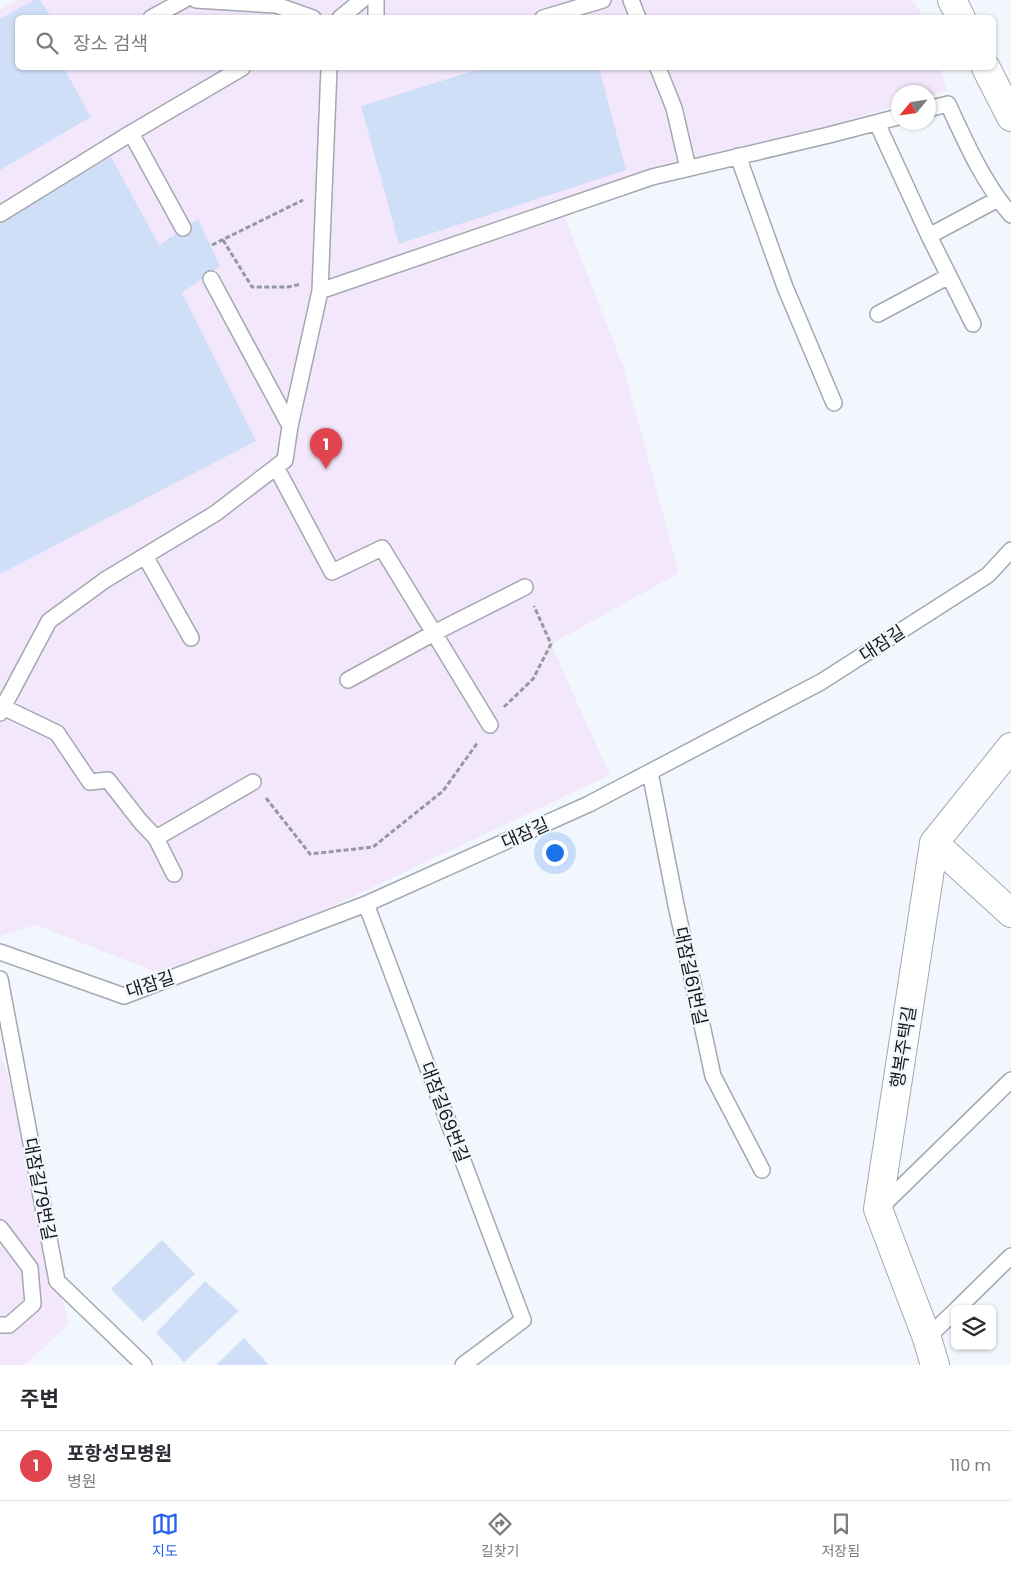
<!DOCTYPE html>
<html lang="ko">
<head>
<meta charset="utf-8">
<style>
	body { margin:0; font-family:Poppins,"Noto Sans KR",sans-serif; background:#f7f7f7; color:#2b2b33 }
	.controls { position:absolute; right:15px; bottom:15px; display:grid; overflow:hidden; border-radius:8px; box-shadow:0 1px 4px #0004 }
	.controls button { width:45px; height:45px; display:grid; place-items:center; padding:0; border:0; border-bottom:1px solid #e1e1e2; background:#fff; color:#2b2b33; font:25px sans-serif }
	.compass { position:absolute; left:891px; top:85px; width:45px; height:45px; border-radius:50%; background:#fff; box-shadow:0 1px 4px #0004; rotate:241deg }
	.you { position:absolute; left:554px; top:852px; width:18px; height:18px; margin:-12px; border:4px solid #fff; border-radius:50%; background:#1a73e8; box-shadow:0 0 0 8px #1a73e833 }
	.badge { display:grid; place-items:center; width:32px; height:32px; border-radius:50%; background:#2563eb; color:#fff; font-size:16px; font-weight:700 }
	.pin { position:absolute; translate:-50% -41px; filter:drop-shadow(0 1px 2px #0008) }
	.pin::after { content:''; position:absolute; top:26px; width:18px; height:15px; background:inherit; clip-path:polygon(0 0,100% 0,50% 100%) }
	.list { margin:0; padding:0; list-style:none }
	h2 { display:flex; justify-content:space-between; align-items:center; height:65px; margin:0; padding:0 20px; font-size:21px }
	h2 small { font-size:16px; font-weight:400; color:#7c7c81 }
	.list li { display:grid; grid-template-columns:32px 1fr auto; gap:15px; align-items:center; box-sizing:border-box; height:70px; padding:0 20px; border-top:1px solid #e1e1e2 }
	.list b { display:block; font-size:19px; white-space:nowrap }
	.list p { margin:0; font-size:16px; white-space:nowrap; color:#7c7c81 }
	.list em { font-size:16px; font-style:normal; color:#7c7c81 }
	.icon { flex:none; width:28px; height:28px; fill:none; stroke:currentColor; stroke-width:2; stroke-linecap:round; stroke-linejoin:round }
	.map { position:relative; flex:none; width:1011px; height:1365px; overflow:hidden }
	.search { position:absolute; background:#fff; box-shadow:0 1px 4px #0004; left:15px; right:15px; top:15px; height:55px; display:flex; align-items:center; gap:12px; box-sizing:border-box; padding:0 18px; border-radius:8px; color:#7c7c81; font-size:19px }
	.sheet { height:135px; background:#fff }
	nav { display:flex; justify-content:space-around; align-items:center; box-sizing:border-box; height:70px; border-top:1px solid #e1e1e2; background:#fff; font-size:14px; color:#7c7c81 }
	nav a { display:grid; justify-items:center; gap:2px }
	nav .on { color:#2563eb }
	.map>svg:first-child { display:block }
	.medical { fill:#f3e7fc }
	.building { fill:#d0dff8 }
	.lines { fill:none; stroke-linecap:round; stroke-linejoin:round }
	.lane-casing { stroke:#a3a8b1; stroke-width:18 }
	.street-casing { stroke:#a3a8b1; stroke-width:30 }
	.path { stroke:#95999e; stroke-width:3; stroke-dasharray:5 2.5; stroke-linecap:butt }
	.lane { stroke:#fff; stroke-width:15 }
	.street { stroke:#fff; stroke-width:28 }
	.labels { text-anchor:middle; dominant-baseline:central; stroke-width:4.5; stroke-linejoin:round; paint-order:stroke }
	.street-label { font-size:18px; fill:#181a1d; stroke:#f2f7fe }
</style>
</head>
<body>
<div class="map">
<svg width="1011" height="1365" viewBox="0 0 1011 1365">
	<rect width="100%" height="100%" fill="#f2f7fe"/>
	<path class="medical" d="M17 0H912L924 17 18 18V68H940L948 91 929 96 928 92H898V105L561 207 623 366 679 573 551 644 610 775 176 980 36 925 0 936V9Z
		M0 1055 6 1069 69 1324 25 1365H0Z"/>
	<path class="building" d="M34 0H40L52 18H18V68H64L91 117 0 170V19Z
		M483 68H599L626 170 399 244 361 106Z
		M111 157 159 245 198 219 220 266 182 293 256 441 0 574V223Z
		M162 1240 195 1274 143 1322 111 1289Z
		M205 1281 239 1311 184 1362 156 1333Z
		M244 1338 269 1365H216Z"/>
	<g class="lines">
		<g class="lane-casing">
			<path id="lane" d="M196 0 276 5 313 18
				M376 0V18
				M631 0 638 18
				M151 18 184 0
				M340 18 362 0
				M543 18 603 0
				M658 68 674 108 688 168
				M928 109 948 104C966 143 983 182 1011 215
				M877 123 929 236
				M131 133 183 228
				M738 156 785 287 834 403
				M0 214 131 133 242 68
				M211 279 290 426
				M320 291 652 177 829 135 898 117
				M878 314 949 276
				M973 324 929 236 998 199
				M276 467 332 572 382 548 434 633 525 587
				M145 556 191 638
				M348 680 434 633 490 725
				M0 708 3 707 57 733 90 782 108 780 140 821 156 838 253 782
				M0 713 49 621 105 580 216 513 285 460 290 426 320 291 329 68
				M650 772 676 905 713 1076 762 1170
				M156 838 174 874
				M366 904 523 1320 463 1365
				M0 952 124 996 366 904 589 804 821 682 988 575 1011 550
				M0 979 57 1281 144 1365
				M881 1207 1011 1080
				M0 1228 30 1268 33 1304 9 1325H0
				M957 1309 1011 1256
				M927 1338 955 1311"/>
		</g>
		<g class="street-casing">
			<path id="street" d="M952 0 961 18
				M986 68 1011 117
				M934 843 1011 913
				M935 1365 927 1338 878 1209 934 843 1011 747"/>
		</g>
		<path class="path" d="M223 240 252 287H288L301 284
			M212 245 303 200
			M504 707 533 679 551 644 534 606
			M266 798 310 854 373 847 443 791 478 742"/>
		<use href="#lane" class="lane"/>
		<use href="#street" class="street"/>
	</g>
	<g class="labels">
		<g class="street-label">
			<text transform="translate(882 643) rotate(-33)">대잠길</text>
			<text transform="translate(525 833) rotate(-24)">대잠길</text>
			<text transform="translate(691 976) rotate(78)">대잠길61번길</text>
			<text transform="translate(150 984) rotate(-18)">대잠길</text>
			<text transform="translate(903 1047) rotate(-81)">행복주택길</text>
			<text transform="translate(445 1112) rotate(69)">대잠길69번길</text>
			<text transform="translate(40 1189) rotate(79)">대잠길79번길</text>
		</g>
	</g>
</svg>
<div class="controls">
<button><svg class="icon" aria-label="layers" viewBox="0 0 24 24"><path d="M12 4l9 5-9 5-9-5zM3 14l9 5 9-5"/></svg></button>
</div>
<svg class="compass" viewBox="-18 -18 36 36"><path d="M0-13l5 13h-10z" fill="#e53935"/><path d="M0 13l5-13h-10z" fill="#7c7c81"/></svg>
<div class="you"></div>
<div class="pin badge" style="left:326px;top:469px;background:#e0444e">1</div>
<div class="search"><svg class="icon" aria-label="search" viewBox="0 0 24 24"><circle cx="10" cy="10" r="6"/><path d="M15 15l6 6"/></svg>장소 검색</div>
</div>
<section class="sheet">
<h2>주변<small></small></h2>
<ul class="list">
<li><span class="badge" style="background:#e0444e">1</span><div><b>포항성모병원</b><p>병원</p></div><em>110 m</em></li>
</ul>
</section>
<nav>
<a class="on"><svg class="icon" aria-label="map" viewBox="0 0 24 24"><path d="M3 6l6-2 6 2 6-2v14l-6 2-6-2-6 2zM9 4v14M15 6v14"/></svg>지도</a>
<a><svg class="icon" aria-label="directions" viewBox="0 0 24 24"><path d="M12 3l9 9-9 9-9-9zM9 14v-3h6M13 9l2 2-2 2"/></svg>길찾기</a>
<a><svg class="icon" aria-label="saved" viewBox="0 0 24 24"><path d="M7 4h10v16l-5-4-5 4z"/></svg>저장됨</a>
</nav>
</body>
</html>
